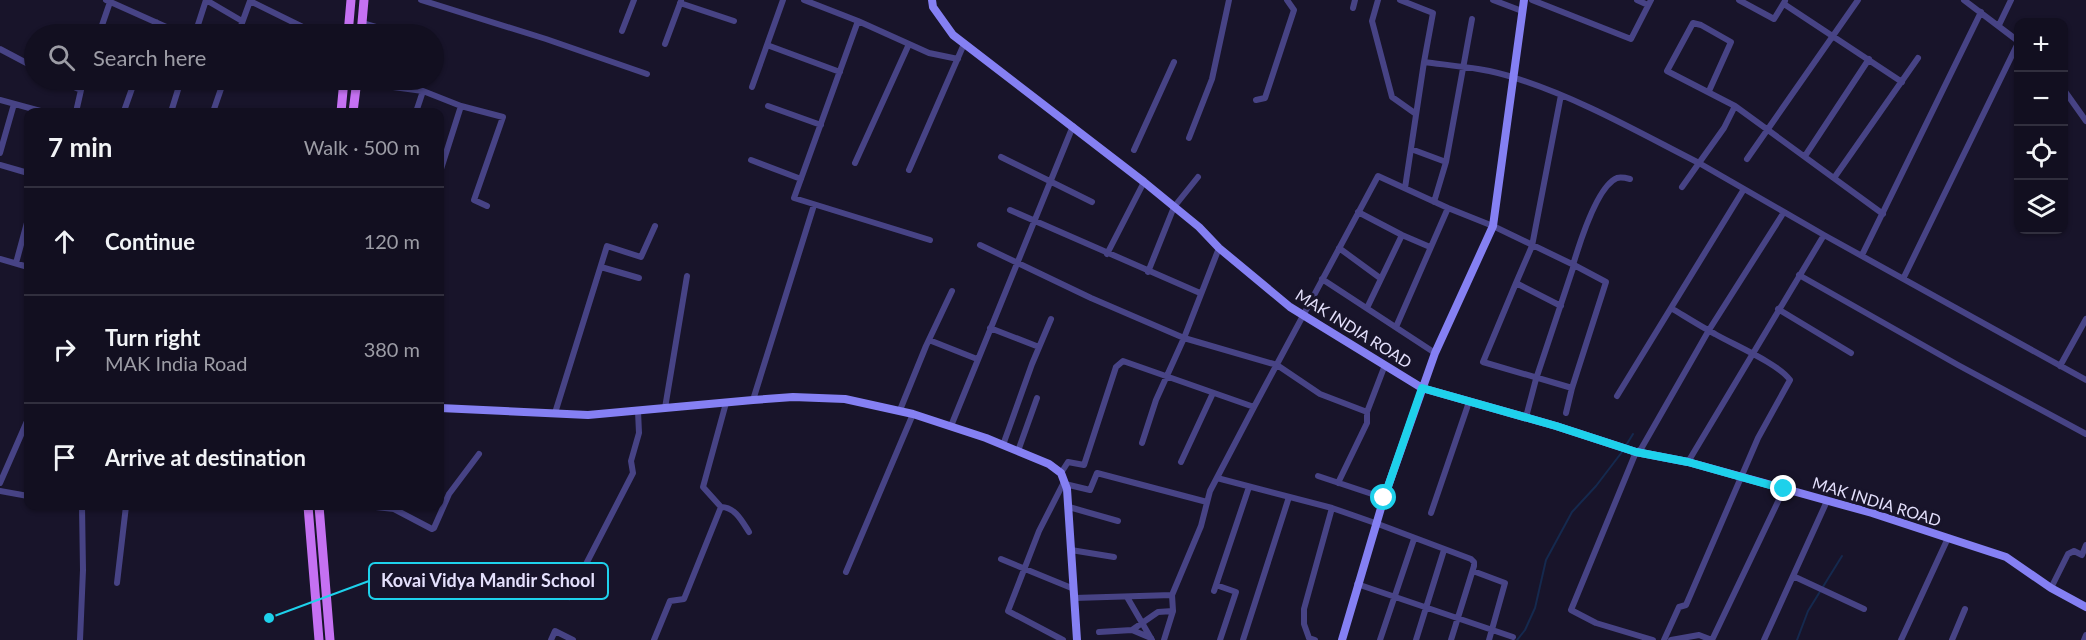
<!DOCTYPE html>
<html lang="en">
<head>
<meta charset="utf-8">
<style>
	body { margin:0; font-family:Lato,sans-serif; background:#1f1d2d; color:#f1f3f6 }
	.controls { position:absolute; right:18px; top:18px; display:grid; overflow:hidden; border-radius:12px; box-shadow:0 2px 4px #0004 }
	.controls button { width:54px; height:54px; display:grid; place-items:center; padding:0; border:0; border-bottom:2px solid #312f3e; background:#120f20; color:#f1f3f6; font:30px sans-serif }
	.stop { position:absolute; width:18px; height:18px; margin:-14px; border:4px solid #1ed1eb; border-radius:50%; background:#fff }
	.stop.end { background:#1ed1eb; border-color:#fff; box-shadow:0 2px 6px #0008 }
	.list { margin:0; padding:0; list-style:none }
	h2 { display:flex; justify-content:space-between; align-items:center; height:78px; margin:0; padding:0 24px; font-size:26px }
	h2 small { font-size:20px; font-weight:400; color:#9c9ca5 }
	.list li { display:grid; grid-template-columns:39px 1fr auto; gap:18px; align-items:center; box-sizing:border-box; height:108px; padding:0 24px; border-top:2px solid #312f3e }
	.list b { display:block; font-size:22px; white-space:nowrap }
	.list p { margin:0; font-size:20px; white-space:nowrap; color:#9c9ca5 }
	.list em { font-size:20px; font-style:normal; color:#9c9ca5 }
	.icon { flex:none; width:33px; height:33px; fill:none; stroke:currentColor; stroke-width:2; stroke-linecap:round; stroke-linejoin:round }
	.map { position:relative; flex:none; width:2086px; height:640px; overflow:hidden }
	.search { position:absolute; background:#120f20; box-shadow:0 2px 4px #0004; left:24px; top:24px; width:420px; height:66px; display:flex; align-items:center; gap:15px; box-sizing:border-box; padding:0 21px; border-radius:33px; color:#9c9ca5; font-size:22px }
	.panel { position:absolute; background:#120f20; box-shadow:0 2px 4px #0004; left:24px; top:108px; width:420px; height:402px; border-radius:12px }
	.map>svg:first-child { display:block }
	.lines { fill:none; stroke-linecap:round; stroke-linejoin:round }
	.stream { stroke:#15294e; stroke-width:2 }
	.street { stroke:#474385; stroke-width:6 }
	.secondary { stroke:#8580f3; stroke-width:8 }
	.primary { stroke:#c571f2; stroke-width:9 }
	.route { stroke:#1ed1eb; stroke-width:8 }
	.labels { text-anchor:middle; dominant-baseline:central; stroke-width:6; stroke-linejoin:round; paint-order:stroke }
	.street-label { font-size:16px; fill:#e4e0fc; stroke:#18142a }
	.leader { fill:none; stroke:#1ed1eb; stroke-width:2 }
	.callout-dot { fill:#1ed1eb; stroke:#18142a; stroke-width:2 }
	.callout { fill:#18142a; stroke:#1ed1eb; stroke-width:2 }
	.callout-label { font-size:18px; text-anchor:middle; font-weight:bold; fill:#e4e0fc }
</style>
</head>
<body>
<div class="map">
<svg width="2086" height="640" viewBox="0 0 2086 640">
	<rect width="100%" height="100%" fill="#18142a"/>
	<g class="lines">
		<path class="stream" d="M1625 447 1633 434
			M1517 640 1525 630 1535 608 1546 560 1572 512 1596 486 1622 452
			M1797 640 1808 611 1842 556"/>
		<path class="street" d="M106 0 182 34
			M206 0 242 21
			M421 0 546 39 647 74
			M804 0 858 21 794 198 930 240
			M1378 0 1372 21 1392 97 1416 114
			M1400 0 1433 13 1424 62 1405 188
			M1493 0 1522 11
			M1532 0 1631 39 1651 0
			M1637 0 1648 5
			M1739 0 1774 19 1785 1
			M1964 0 2018 41
			M680 3 734 21
			M1784 4 1902 82
			M1353 8 1355 0
			M858 21 929 53 958 59
			M362 23 400 34
			M1999 25 2011 0
			M622 31 634 0
			M99 34 110 2
			M151 34 156 22
			M195 34 206 0
			M238 34 250 1 317 34
			M665 44 681 1
			M767 45 840 72
			M0 49 34 67
			M1424 62C1454 66 1486 68 1515 78 1579 98 1640 133 1699 163L1724 128 1735 106
			M58 80 81 90 84 80
			M356 82 423 91 461 106 503 117 474 200 487 206
			M752 87 783 0
			M2064 90 2086 121
			M1709 91 1731 42 1701 25 1693 23 1667 71 1735 106 1883 214
			M0 100 44 112
			M1256 100 1265 98 1294 10 1287 0
			M768 106 821 125
			M124 111 135 80
			M76 112 81 90
			M171 112 181 80
			M213 112 224 80
			M416 112 423 91
			M1189 138 1212 79 1229 0
			M1411 149 1446 162 1472 19
			M1134 150 1174 62
			M0 153 14 104
			M1805 156 1869 59
			M1001 157 1092 202
			M1747 159 1858 0
			M751 160 801 179
			M855 163 909 44
			M0 165 28 173
			M909 170 964 44
			M440 172 461 106
			M1834 178 1918 58
			M1682 187 1699 163 1824 235
			M1434 202 1446 162
			M1010 210 1200 293
			M1358 212 1402 235 1430 247
			M980 245 1091 298 1184 338 1277 365 1320 394 1367 412
			M1339 248 1380 278
			M1107 254 1144 182
			M1862 255 1981 12
			M0 259 28 267
			M16 263 28 219
			M1573 265C1579 245 1597 186 1617 178 1621 177 1626 178 1630 179
			M601 267 639 278
			M1148 272 1174 207 1198 177
			M1799 275 1958 365 2086 434
			M1904 277 2018 43
			M1322 279 1435 353
			M1516 283 1532 246 1561 95
			M1561 306 1516 283 1483 362 1572 388 1566 413
			M1367 308 1402 235
			M1778 309 1851 353
			M1396 327 1448 208
			M990 328 1039 347
			M929 340 977 359
			M2060 366 2086 319
			M1572 388 1606 282 1574 265
			M1617 396 1744 189
			M753 400 814 205
			M726 403 703 487 721 507C735 507 742 521 749 532
			M665 408 687 276
			M900 410 926 346 952 291
			M555 413 607 246 641 257 655 226
			M951 426 1073 126
			M1142 443 1156 400 1184 338 1219 248
			M1003 445 1032 364 1051 319
			M1018 451 1037 398
			M1181 462 1213 393
			M1688 462 1824 235 2086 380
			M1061 473 1068 462 1084 465 1116 367 1123 361 1254 407 1378 176 1448 208 1493 226 1574 265 1536 379 1526 417
			M1318 476 1384 498
			M1217 478 1332 508 1378 524 1471 559 1474 562V566L1451 640
			M0 483 28 419
			M1338 483 1367 423V412L1385 365
			M1065 484 1090 490 1097 473 1207 502
			M0 491 28 496
			M367 506 394 509 432 529 434 528 449 494 479 454
			M1069 507 1118 521
			M1431 513 1469 402
			M1071 550 1114 557
			M1001 559 1074 589
			M1473 571 1505 583 1489 640
			M846 572 913 414
			M1793 576 1864 609
			M117 583 126 506
			M1357 584 1513 637
			M1216 585 1236 592 1220 640
			M2051 588 2068 554 2074 551 2082 555 2086 545
			M1214 591 1249 487
			M569 597 633 473 631 461 639 433 638 411
			M1127 597 1152 640
			M1074 598 1172 595
			M1132 630 1151 638
			M1099 632 1132 630 1158 612 1173 611
			M80 640 83 570 82 506
			M551 640 555 631 573 640
			M654 640 670 601 684 599 721 507
			M1063 640 1008 611 1039 531 1064 482
			M1164 640 1173 611 1172 595 1201 526 1210 491 1254 407
			M1243 640 1289 497
			M1315 640 1309 638 1304 624V609L1332 508
			M1380 640 1414 539
			M1416 640 1444 550
			M1653 640 1596 623 1571 610 1636 452 1641 449 1709 330 1784 212
			M1664 640 1679 607 1686 605 1758 438 1790 380C1779 364 1734 345 1715 334 1700 326 1686 317 1671 308
			M1671 640 1699 635 1712 640
			M1712 640 1784 489
			M1764 640 1827 501
			M1901 640 1948 538
			M1952 640 1965 609
			M2084 640 2086 635"/>
		<path class="secondary" d="M932 0 933 7 953 35 1144 182 1199 227 1219 248 1290 307 1422 388 1556 426 1636 452 1688 462 1872 513 1948 538 2006 557 2051 588 2086 607
			M440 408 588 415 753 400 793 397 845 399 913 414 986 438 1049 464 1061 473 1067 489 1077 640
			M1342 640 1384 498 1435 353 1493 226 1524 0"/>
		<path class="primary" d="M348 34 351 0
			M361 34 364 0
			M341 112 344 80
			M353 112 357 80
			M308 506 319 640
			M319 506 330 640"/>
	</g>
	<g class="lines">
		<path class="route" d="M1384 498 1422 388 1556 426 1636 452 1688 462 1784 489"/>
	</g>
	<g class="labels">
		<g class="street-label">
			<text transform="translate(1354 328) rotate(32)">MAK INDIA ROAD</text>
			<text transform="translate(1877 501) rotate(17)">MAK INDIA ROAD</text>
		</g>
	</g>
	<path class="leader" d="M269 618L369 581"/>
	<circle class="callout-dot" cx="269" cy="618" r="6"/>
	<rect class="callout" x="369" y="563" width="239" height="36" rx="6"/>
	<g class="callout-label">
		<text x="488" y="587">Kovai Vidya Mandir School</text>
	</g>
</svg>
<div class="controls">
<button>+</button>
<button>−</button>
<button><svg class="icon" aria-label="locate" viewBox="0 0 24 24"><circle cx="12" cy="12" r="6"/><path d="M12 2v4M12 18v4M2 12h4M18 12h4"/></svg></button>
<button><svg class="icon" aria-label="layers" viewBox="0 0 24 24"><path d="M12 4l9 5-9 5-9-5zM3 14l9 5 9-5"/></svg></button>
</div>
<div class="stop" style="left:1384px;top:498px"></div>
<div class="stop end" style="left:1784px;top:489px"></div>
<div class="search"><svg class="icon" aria-label="search" viewBox="0 0 24 24"><circle cx="10" cy="10" r="6"/><path d="M15 15l6 6"/></svg>Search here</div>
<section class="panel">
<h2>7 min<small>Walk · 500 m</small></h2>
<ul class="list">
<li><svg class="icon" aria-label="ahead" viewBox="0 0 24 24"><path d="M12 20V5M6 11l6-6 6 6"/></svg><div><b>Continue</b></div><em>120 m</em></li>
<li><svg class="icon" aria-label="right" viewBox="0 0 24 24"><path d="M7 20v-9h11M14 6l5 5-5 5"/></svg><div><b>Turn right</b><p>MAK India Road</p></div><em>380 m</em></li>
<li><svg class="icon" aria-label="arrive" viewBox="0 0 24 24"><path d="M6 21V4h12l-3 4 3 4H6"/></svg><div><b>Arrive at destination</b></div></li>
</ul>
</section>
</div>
</body>
</html>
